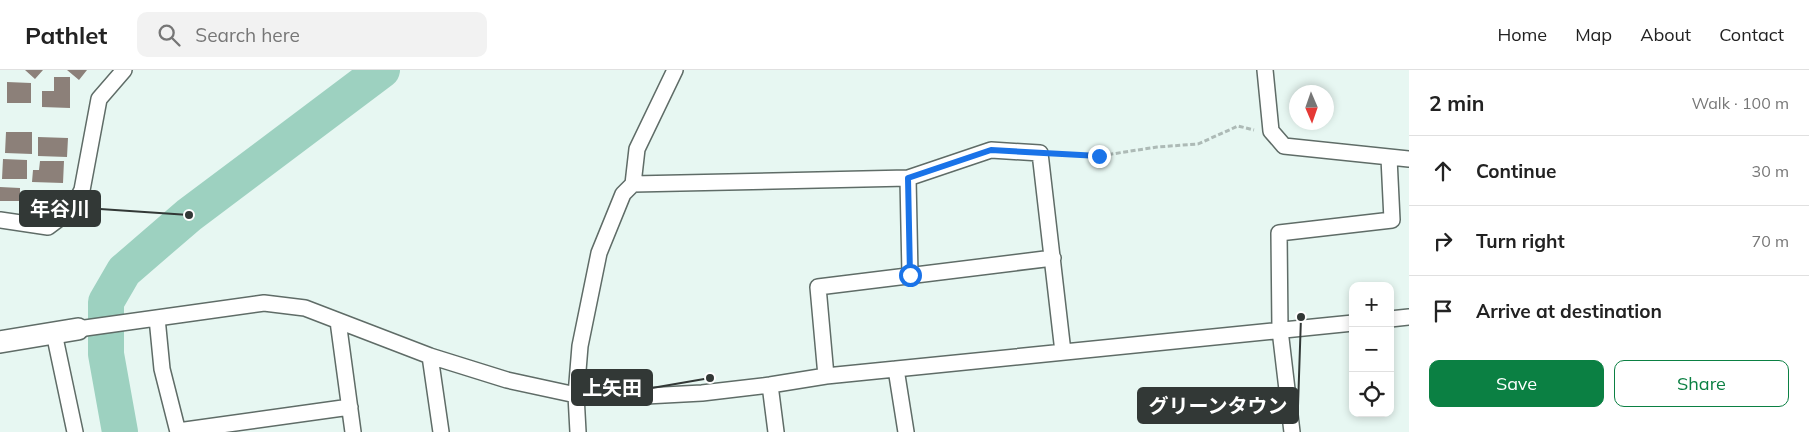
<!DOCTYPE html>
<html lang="en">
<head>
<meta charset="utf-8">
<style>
	body { margin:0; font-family:Mulish,"Noto Sans JP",sans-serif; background:#f2f2f2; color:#222 }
	.controls { position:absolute; right:15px; bottom:15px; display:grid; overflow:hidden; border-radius:10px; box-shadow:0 2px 8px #0003 }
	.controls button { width:45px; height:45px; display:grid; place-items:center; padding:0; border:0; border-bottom:1px solid #e0e0e0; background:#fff; color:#222; font:25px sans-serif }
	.compass { position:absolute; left:1289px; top:15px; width:45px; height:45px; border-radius:50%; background:#fff; box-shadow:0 2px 8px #0003; rotate:178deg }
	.stop { position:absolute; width:15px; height:15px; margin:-11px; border:4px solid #1a73e8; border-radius:50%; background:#fff }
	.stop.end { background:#1a73e8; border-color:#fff; box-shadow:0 1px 5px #0008 }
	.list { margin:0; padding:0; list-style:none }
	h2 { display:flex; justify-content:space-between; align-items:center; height:65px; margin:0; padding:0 20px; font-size:21px }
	h2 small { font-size:16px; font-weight:400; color:#767676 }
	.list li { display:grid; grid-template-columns:32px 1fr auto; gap:15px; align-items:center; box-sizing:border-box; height:70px; padding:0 20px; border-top:1px solid #e0e0e0 }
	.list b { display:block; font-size:19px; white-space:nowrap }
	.list em { font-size:16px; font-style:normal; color:#767676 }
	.actions { display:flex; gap:10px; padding:15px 20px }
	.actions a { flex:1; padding:11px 0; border:1px solid #0b8043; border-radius:10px; text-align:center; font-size:18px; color:#0b8043 }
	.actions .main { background:#0b8043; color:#fff }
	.icon { flex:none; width:28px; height:28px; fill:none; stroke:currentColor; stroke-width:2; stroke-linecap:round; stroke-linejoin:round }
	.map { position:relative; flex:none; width:1409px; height:362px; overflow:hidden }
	header { display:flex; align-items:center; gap:30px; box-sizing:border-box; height:70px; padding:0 25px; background:#fff; border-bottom:1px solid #e0e0e0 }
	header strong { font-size:24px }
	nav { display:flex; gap:28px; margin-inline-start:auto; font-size:18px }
	.search { width:350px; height:45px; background:#f2f2f2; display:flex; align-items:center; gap:12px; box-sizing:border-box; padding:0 18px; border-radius:10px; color:#767676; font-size:19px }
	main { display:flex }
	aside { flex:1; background:#fff }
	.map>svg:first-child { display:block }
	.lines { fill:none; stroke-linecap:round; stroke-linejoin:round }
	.river { stroke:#9dd1c0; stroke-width:36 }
	.building { fill:#8c8079 }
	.street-casing { stroke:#5f6c67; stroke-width:18 }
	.secondary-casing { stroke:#5f6c67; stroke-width:24 }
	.path { stroke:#adbab6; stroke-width:3; stroke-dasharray:5 2.5; stroke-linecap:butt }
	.street { stroke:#fff; stroke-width:15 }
	.secondary { stroke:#fff; stroke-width:21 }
	.route { stroke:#1a73e8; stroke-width:6 }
	.leader { fill:none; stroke:#323836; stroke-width:2 }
	.callout-dot { fill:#323836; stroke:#fff; stroke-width:2 }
	.callout { fill:#323836; stroke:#323836; stroke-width:2 }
	.callout-label { font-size:20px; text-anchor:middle; font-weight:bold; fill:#fff }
</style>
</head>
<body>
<header>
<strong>Pathlet</strong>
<div class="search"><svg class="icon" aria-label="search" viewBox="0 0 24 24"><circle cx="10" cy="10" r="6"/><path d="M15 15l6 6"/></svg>Search here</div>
<nav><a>Home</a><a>Map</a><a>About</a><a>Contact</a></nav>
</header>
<main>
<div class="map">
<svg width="1409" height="362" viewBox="0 0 1409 362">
	<rect width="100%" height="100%" fill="#e7f7f2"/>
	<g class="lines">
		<path class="river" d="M120 362 106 284V232L124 201 189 145 382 0"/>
	</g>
	<path class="building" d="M25 0H43L35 9Z
		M67 0H87L79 10Z
		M54 7H70V38L42 37V21H54Z
		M7 12 31 13V33H7Z
		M6 62H32V84L5 83Z
		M38 67 68 68 67 87 38 86Z
		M3 89 27 90V109H2Z
		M40 91H64L63 113 32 112 33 100H39Z
		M0 117 20 118V131H0Z"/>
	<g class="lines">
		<g class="street-casing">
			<path id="street" d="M1265 0 1271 61 1284 76 1409 89
				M908 108 910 205
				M633 114 908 108 991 80 1040 83 1063 282
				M0 150 48 157 72 139 82 120 99 29 124 0
				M157 248 162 299 178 362
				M1390 249 1409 247
				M338 251 353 362
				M78 259 264 233 305 238 430 286 507 310 576 325 627 327 702 323 770 315 826 306 1353 253
				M54 263 75 362
				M430 286 441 362
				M896 299 906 362
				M826 306 818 217 1053 188
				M770 315 776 362
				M178 361 350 337
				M578 362 576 325 580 276 599 183 623 124 633 114 637 79 675 0
				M1292 362 1280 260 1279 163 1392 150 1389 88"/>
		</g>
		<g class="secondary-casing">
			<path id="secondary" d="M0 272 78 259"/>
		</g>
		<path class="path" d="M1056 84 1099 86 1157 77 1198 74 1238 56 1254 60"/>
		<use href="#street" class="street"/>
		<use href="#secondary" class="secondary"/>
	</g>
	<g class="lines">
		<path class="route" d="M910 205 908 108 991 80 1099 86"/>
	</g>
	<path class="leader" d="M189 145L100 139M710 308L652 318M1301 247L1298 336"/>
	<g class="callout-dot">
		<circle cx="189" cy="145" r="5"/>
		<circle cx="710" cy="308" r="5"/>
		<circle cx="1301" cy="247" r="5"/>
	</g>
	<g class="callout">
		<rect x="20" y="121" width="80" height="35" rx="5"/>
		<rect x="572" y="300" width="80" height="35" rx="5"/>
		<rect x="1138" y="318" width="160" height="35" rx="5"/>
	</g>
	<g class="callout-label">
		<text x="60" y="146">年谷川</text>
		<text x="612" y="325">上矢田</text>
		<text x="1218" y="343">グリーンタウン</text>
	</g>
</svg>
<div class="controls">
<button>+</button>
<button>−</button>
<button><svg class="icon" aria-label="locate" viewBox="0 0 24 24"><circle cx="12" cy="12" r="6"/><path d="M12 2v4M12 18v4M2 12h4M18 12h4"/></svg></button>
</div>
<svg class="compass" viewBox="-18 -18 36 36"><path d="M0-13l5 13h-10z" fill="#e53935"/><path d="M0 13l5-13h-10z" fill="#767676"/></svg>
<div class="stop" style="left:910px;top:205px"></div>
<div class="stop end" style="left:1099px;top:86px"></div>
</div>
<aside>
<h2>2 min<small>Walk · 100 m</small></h2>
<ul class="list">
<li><svg class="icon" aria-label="ahead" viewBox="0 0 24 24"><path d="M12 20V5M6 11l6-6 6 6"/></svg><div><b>Continue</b></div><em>30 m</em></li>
<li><svg class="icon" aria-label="right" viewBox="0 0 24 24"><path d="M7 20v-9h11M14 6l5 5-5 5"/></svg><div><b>Turn right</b></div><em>70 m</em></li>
<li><svg class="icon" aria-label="arrive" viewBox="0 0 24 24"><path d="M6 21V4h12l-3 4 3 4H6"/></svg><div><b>Arrive at destination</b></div></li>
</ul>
<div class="actions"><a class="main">Save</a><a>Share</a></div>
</aside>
</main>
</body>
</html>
